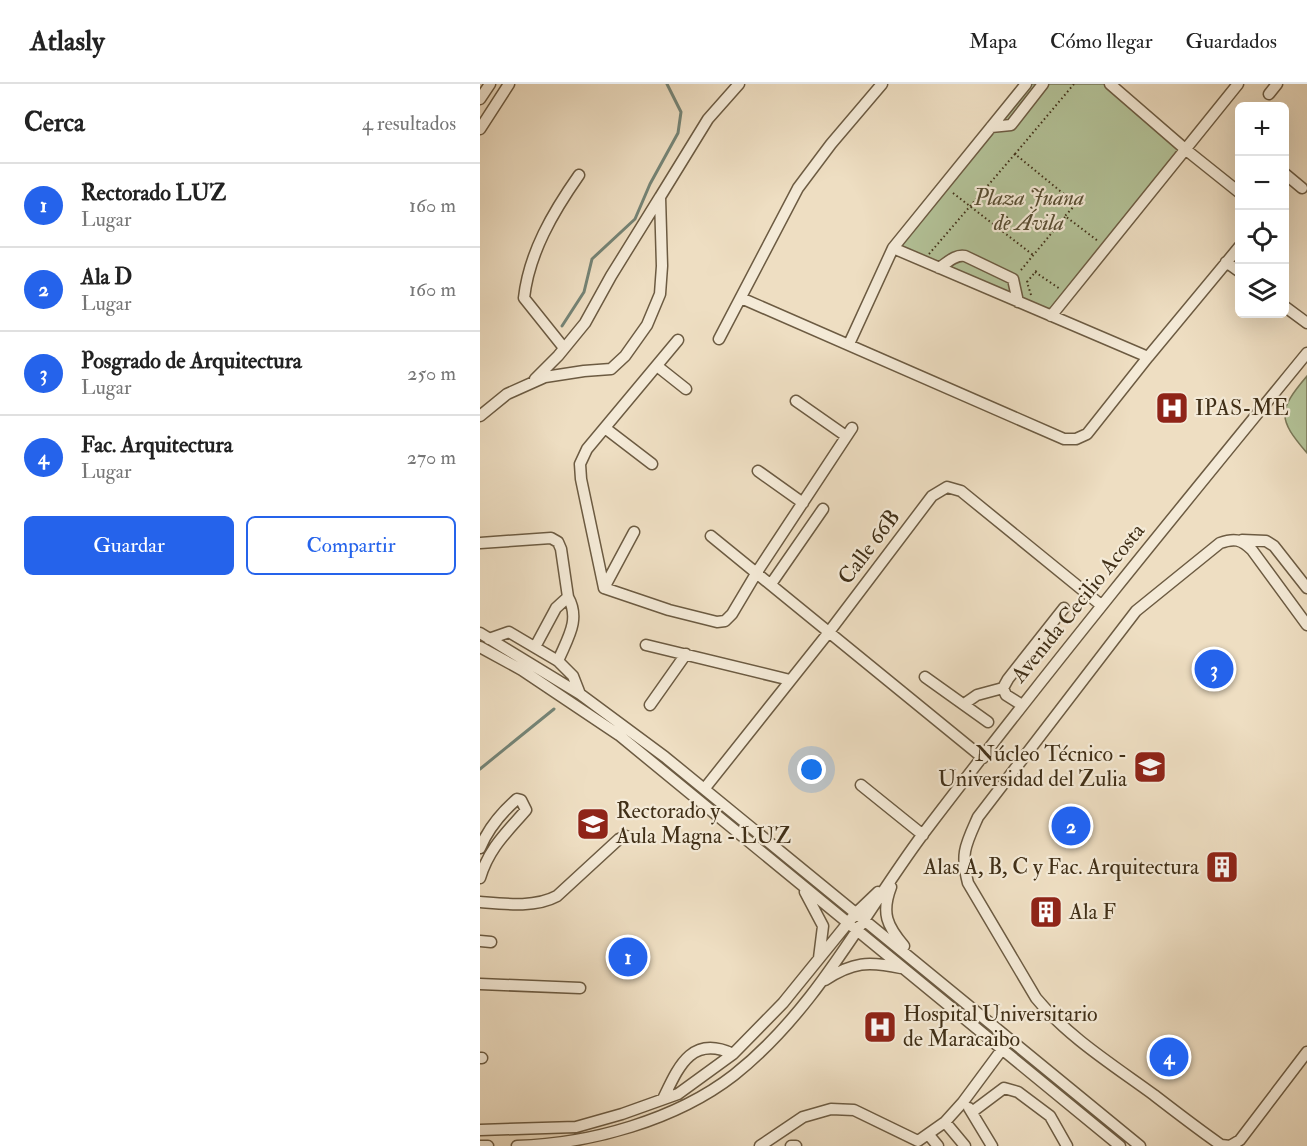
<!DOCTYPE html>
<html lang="es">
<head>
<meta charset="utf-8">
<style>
	body { margin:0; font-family:"IM FELL Double Pica",serif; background:#f2f2f2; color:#222 }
	.controls { position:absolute; right:18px; top:18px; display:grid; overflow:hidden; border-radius:9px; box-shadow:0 6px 24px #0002 }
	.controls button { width:54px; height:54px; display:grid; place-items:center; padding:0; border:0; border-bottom:2px solid #e0e0e0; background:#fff; color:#222; font:30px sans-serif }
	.you { position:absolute; left:332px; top:686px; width:21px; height:21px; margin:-15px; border:4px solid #fff; border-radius:50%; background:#1a73e8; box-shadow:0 0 0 9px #1a73e833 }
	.badge { display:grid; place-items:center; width:39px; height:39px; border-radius:50%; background:#2563eb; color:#fff; font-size:20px; font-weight:700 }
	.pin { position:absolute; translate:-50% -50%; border:3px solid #fff; box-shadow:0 2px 6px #0006 }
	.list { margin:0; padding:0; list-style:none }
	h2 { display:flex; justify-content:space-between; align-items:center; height:78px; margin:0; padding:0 24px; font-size:26px }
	h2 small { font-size:20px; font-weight:400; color:#767676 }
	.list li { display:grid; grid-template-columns:39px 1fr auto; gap:18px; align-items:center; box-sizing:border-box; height:84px; padding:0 24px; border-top:2px solid #e0e0e0 }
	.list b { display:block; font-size:22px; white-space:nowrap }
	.list p { margin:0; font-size:20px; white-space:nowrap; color:#767676 }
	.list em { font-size:20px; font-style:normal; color:#767676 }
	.actions { display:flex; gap:12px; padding:18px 24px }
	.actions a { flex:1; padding:14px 0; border:2px solid #2563eb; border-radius:9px; text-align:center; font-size:21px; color:#2563eb }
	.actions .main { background:#2563eb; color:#fff }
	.icon { flex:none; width:33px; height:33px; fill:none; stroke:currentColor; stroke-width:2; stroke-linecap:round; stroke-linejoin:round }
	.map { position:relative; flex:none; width:827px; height:1062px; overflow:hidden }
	header { display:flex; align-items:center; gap:36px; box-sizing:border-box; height:84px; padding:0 30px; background:#fff; border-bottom:2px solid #e0e0e0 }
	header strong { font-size:28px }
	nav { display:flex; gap:33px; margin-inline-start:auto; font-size:21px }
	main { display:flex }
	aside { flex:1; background:#fff }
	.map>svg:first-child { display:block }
	.park { fill:#b3c298; stroke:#7a7858; stroke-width:1.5 }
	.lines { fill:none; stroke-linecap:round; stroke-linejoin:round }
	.stream { stroke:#758476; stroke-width:3 }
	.minor-casing { stroke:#6c5b42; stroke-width:13 }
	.path { stroke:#402f17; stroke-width:2; stroke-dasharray:1.5 3; stroke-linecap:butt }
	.minor { stroke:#f4ead7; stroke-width:10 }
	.labels { text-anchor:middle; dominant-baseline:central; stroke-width:4.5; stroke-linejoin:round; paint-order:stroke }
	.park-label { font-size:22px; font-style:italic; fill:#574c31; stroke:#f4ead7 }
	.poi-label { font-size:22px; fill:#402f17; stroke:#f4ead7; text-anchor:start }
	.street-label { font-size:22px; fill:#402f17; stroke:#f4ead7 }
</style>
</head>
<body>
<header>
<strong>Atlasly</strong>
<nav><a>Mapa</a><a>Cómo llegar</a><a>Guardados</a></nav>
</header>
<main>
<aside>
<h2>Cerca<small>4 resultados</small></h2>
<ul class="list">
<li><span class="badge">1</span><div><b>Rectorado LUZ</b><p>Lugar</p></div><em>160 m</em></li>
<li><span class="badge">2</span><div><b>Ala D</b><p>Lugar</p></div><em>160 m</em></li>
<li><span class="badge">3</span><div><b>Posgrado de Arquitectura</b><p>Lugar</p></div><em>250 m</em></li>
<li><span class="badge">4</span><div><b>Fac. Arquitectura</b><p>Lugar</p></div><em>270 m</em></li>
</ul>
<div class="actions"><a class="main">Guardar</a><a>Compartir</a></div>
</aside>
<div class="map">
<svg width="827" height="1062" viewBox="0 0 827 1062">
	<rect width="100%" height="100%" fill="#eedec2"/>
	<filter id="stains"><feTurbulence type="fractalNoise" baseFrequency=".00333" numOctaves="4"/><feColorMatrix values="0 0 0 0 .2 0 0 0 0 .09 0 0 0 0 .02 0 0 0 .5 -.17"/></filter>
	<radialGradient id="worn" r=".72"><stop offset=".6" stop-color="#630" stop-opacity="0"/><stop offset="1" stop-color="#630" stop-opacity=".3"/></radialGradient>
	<path class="park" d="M549 0H627L702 65 570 229 417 163Z
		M827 292V369C798 335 797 327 827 292Z"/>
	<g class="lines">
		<path class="stream" d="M82 242 104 208 112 175 155 135 170 100 198 49 201 28 187 0
			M0 685 74 625"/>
		<g class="minor-casing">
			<path id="minor" d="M630 0 705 65 760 109
				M789 10 797 0
				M0 15 10 0
				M511 43 531 41 563 0
				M0 45 29 0
				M804 89 822 104
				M413 164 668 273 760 162
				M746 178 760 188
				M459 184C467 179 475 170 485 172L533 195 538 218
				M261 214 584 355H596L607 350 668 273
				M804 222 827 239
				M571 232 758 0
				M239 255 318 104 351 60 402 0
				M369 260 413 164 546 0
				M84 264 44 214C49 169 73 128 99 91
				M177 282 206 305
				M55 295 78 272 105 239 131 192 180 113
				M316 317 366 352
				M0 332 27 310 65 293 104 287 131 285 145 272 167 241 180 210 182 182 180 113 228 35 259 0
				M125 344 172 380
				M278 387 323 419
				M231 452 503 674
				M762 456 786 457 794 462 827 504
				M0 459 71 454 78 458 81 465 88 513 76 524 55 563
				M291 500 343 425
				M124 504 189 526 237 538 245 537 252 530 277 488 372 344
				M124 504 101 395 100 380 107 365 198 256
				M124 504 154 448
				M827 541 772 466C761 455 754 454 740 459L656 527 498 733C486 760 480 769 488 799L556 914C588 953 633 981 674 1011 696 1028 718 1045 741 1061L750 1062 760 1056 827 968
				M0 549 100 610 185 673 660 1062
				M9 555 29 548 78 577 93 592 100 610
				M166 561 310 596
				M0 563 42 586 139 651 640 1062
				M78 577C87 555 101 536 88 513
				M445 593 508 638
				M484 620 497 611 523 604
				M170 621 206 570
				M542 621 526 611 523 604 528 595 584 524
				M381 701 443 751
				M225 704 349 548 452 412 467 403 481 407 621 521
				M0 764C8 745 21 729 37 715L41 716 46 726C27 748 9 764 0 794
				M411 803C401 829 407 842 424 862
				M325 808 343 842 339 874
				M0 818C24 820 55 824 77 812L139 755 146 752
				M0 857 11 858
				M345 896C373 878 388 877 421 884
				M0 900 100 904
				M0 974H2
				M183 1015C198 984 211 950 253 970
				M489 1024 512 1062
				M492 1028 524 1004 538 1008 570 1032 587 1062
				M465 1038 485 1062
				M0 1046 96 1043 142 1030 198 1010 253 970 303 919 376 829 398 808
				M448 1050 458 1062
				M0 1062H8
				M37 1062C110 1060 196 1036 254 991 336 926 382 832 443 750 567 587 697 428 827 269
				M280 1062 323 1033 351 1025 374 1026 438 1057 465 1038 483 1018 526 960
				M311 1062H316"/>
		</g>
		<path class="path" d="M535 70 594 0
			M473 109 553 171
			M518 144 529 131
			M449 170 535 70 596 120 585 132 618 157
			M541 186 585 133
			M555 188 580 205
			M551 211 547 198 557 186"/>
		<use href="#minor" class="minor"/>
	</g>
	<defs>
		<g id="hospital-square" transform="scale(1.725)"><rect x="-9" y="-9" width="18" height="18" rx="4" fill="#8f2418" stroke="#f4ead7"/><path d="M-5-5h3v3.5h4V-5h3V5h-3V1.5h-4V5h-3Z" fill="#fff"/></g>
		<g id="university-square" transform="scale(1.725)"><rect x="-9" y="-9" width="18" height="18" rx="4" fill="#8f2418" stroke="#f4ead7"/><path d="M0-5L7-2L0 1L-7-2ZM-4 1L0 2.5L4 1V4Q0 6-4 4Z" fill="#fff"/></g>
		<g id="building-square" transform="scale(1.725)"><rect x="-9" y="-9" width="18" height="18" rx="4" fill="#8f2418" stroke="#f4ead7"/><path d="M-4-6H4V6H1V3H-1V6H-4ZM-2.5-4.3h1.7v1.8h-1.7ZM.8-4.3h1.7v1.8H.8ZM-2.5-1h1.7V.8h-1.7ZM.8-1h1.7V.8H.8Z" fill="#fff"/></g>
	</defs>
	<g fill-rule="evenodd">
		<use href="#hospital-square" x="692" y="324"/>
		<use href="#university-square" x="670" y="683"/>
		<use href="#university-square" x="113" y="740"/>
		<use href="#building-square" x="742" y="783"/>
		<use href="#building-square" x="566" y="828"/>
		<use href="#hospital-square" x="400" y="943"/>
	</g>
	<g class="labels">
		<g class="park-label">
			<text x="549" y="114">Plaza Juana<tspan x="549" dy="25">de Ávila</tspan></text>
		</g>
		<g class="poi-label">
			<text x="715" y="324">IPAS-ME</text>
			<text x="647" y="670" text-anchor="end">Núcleo Técnico -<tspan x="647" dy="25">Universidad del Zulia</tspan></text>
			<text x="136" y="727">Rectorado y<tspan x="136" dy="25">Aula Magna - LUZ</tspan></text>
			<text x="719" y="783" text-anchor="end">Alas A, B, C y Fac. Arquitectura</text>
			<text x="589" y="828">Ala F</text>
			<text x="423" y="930">Hospital Universitario<tspan x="423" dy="25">de Maracaibo</tspan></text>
		</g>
		<g class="street-label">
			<text transform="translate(389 463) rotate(-53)">Calle 66B</text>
			<text transform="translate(598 519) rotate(-51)">Avenida Cecilio Acosta</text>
		</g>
	</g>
	<rect width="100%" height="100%" filter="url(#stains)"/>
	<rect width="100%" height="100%" fill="url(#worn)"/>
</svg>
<div class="controls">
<button>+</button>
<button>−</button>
<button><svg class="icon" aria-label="locate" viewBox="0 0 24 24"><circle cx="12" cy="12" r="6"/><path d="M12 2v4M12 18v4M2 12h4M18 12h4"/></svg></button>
<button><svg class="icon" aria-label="layers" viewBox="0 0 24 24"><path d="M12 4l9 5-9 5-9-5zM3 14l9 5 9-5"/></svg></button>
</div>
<div class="you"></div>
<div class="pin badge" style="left:148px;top:873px">1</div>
<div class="pin badge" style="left:591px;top:742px">2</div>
<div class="pin badge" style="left:734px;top:585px">3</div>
<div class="pin badge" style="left:689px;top:973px">4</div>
</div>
</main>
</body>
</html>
